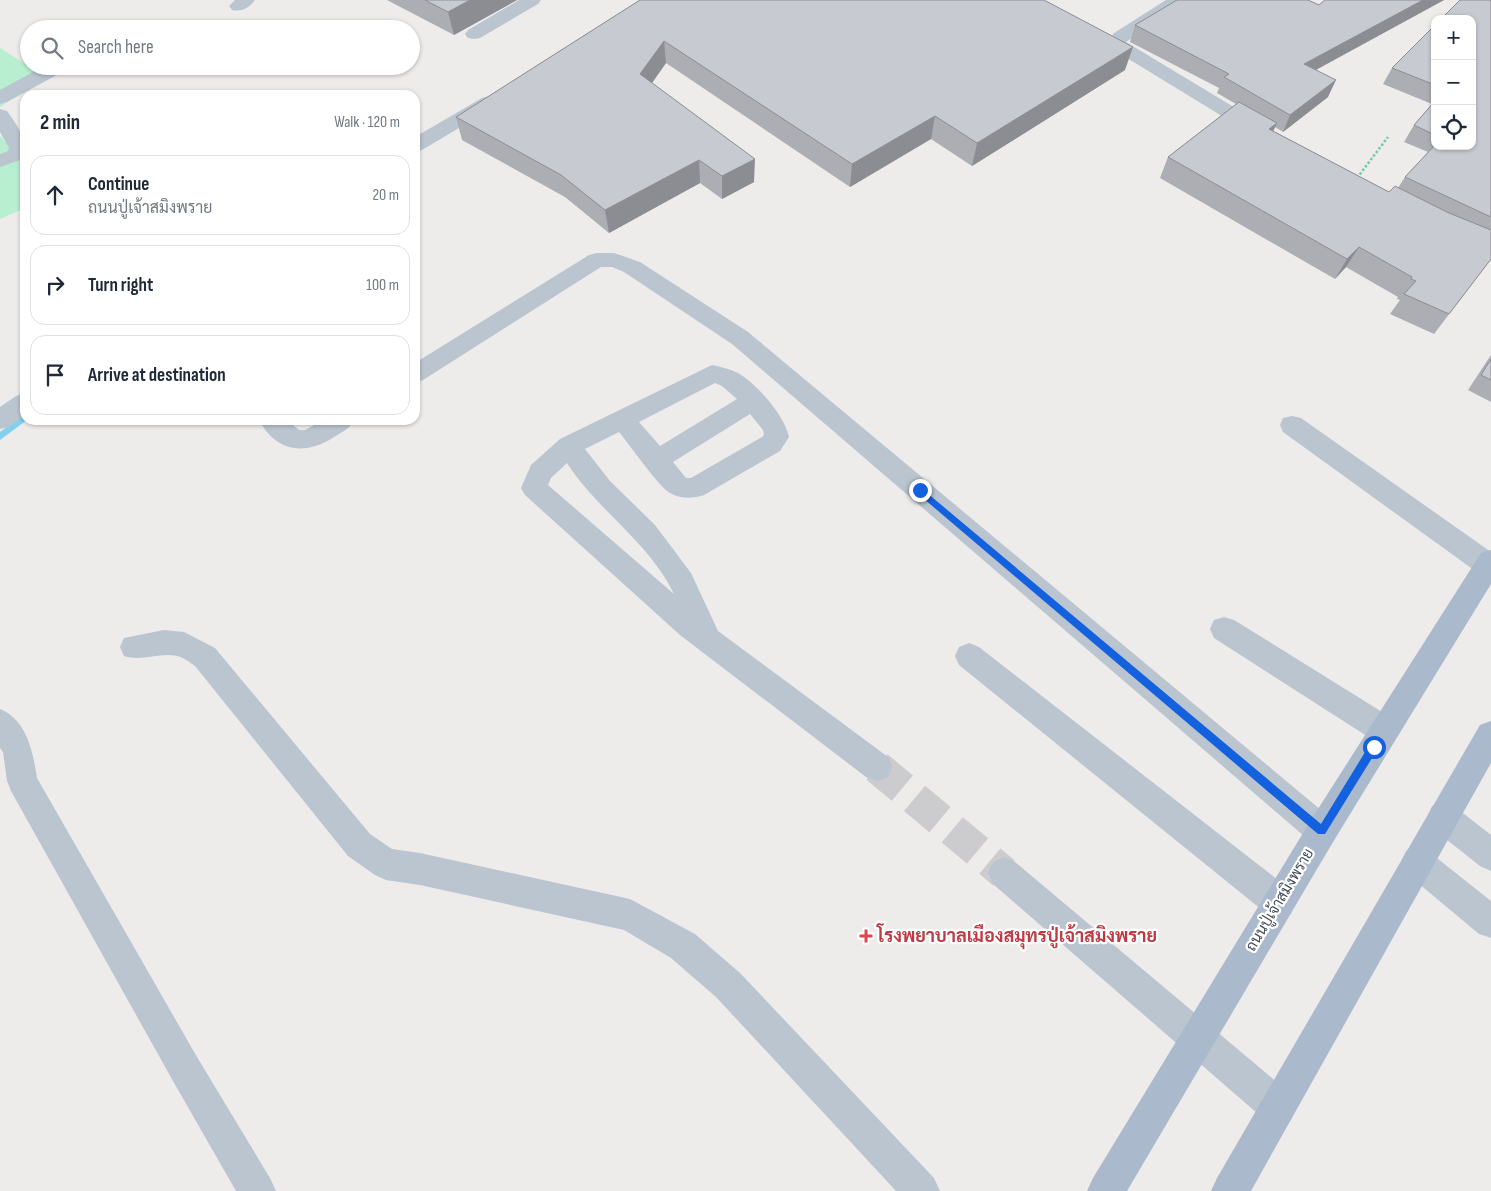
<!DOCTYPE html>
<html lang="en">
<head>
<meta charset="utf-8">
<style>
	body { margin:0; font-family:"Sofia Sans Condensed",Sarabun,sans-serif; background:#f2f2f3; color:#1f2937 }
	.controls { position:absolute; right:15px; top:15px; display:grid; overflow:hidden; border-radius:10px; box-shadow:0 1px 4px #0004 }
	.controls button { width:45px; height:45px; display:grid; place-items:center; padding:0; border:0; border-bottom:1px solid #e0e1e3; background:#fff; color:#1f2937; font:25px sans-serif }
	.stop { position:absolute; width:15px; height:15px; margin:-11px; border:4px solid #1461df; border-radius:50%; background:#fff }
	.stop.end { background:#1461df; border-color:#fff; box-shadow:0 1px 5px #0008 }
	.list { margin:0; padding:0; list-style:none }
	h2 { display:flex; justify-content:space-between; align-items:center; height:65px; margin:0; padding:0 20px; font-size:21px }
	h2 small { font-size:16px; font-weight:400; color:#747a83 }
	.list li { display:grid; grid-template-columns:32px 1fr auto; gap:15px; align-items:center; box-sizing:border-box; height:80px; margin:0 10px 10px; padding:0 10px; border:1px solid #e0e1e3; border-radius:15px }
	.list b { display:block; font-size:19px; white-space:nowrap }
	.list p { margin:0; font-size:16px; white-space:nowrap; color:#747a83 }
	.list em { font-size:16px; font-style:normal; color:#747a83 }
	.icon { flex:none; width:28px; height:28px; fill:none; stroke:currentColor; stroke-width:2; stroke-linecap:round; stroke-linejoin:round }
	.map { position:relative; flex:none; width:1491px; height:1191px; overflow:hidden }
	.search { position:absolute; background:#fff; box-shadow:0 1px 4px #0004; left:20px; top:20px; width:400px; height:55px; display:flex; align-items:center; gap:12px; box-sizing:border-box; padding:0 18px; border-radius:28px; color:#747a83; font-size:19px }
	.panel { position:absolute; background:#fff; box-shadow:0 1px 4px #0004; left:20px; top:90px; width:400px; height:335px; border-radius:15px }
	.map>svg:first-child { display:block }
	.green { fill:#b7efd0 }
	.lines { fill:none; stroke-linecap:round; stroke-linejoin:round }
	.stream { fill:#82d0ed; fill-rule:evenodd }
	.minor-tunnel { stroke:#cccbce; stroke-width:33; stroke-dasharray:33 16; stroke-linecap:butt }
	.path { stroke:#6ecda4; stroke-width:2.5; stroke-dasharray:2.5 2; stroke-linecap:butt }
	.minor { fill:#bbc5cf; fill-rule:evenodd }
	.major { fill:#aab9cc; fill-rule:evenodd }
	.wall { fill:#acaeb4 }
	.shaded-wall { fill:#8c8d92 }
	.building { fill:#c8cad1; stroke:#8c8d92 }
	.route { fill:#1461df }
	.health-dot { fill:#e0444e; stroke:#fff; stroke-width:2 }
	.labels { text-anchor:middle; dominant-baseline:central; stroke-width:4.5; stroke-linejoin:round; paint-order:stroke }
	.street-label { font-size:15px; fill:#434d59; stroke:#fff }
	.near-health-label { font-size:18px; font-weight:bold; fill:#be3a42; stroke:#fff; text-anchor:start }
</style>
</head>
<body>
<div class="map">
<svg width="1491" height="1191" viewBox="0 0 1491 1191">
	<rect width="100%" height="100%" fill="#eeebeb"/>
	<path class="green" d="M0 48 44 76 0 107Z
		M0 136 25 161V208L0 219Z"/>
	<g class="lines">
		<path class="stream" d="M25 414V420H27L0 440V432Z"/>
		<path class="minor-tunnel" d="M877 767 1004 873"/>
		<path class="path" d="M1357 178 1388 137"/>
		<path class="minor" d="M235 0H255C249 8 242 12 232 10L229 6Z
			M519 0H541L538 4 480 38 474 39 468 38 465 34 468 30Z
			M1166 0H1187L1184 4 1126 42 1267 127 1270 131 1267 135 1260 137 1253 135 1109 47 1107 43 1114 33Z
			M44 66H68L66 70 7 102 0 104V90Z
			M489 96 496 98 499 102 496 106 422 150 415 152V137L482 98Z
			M0 109 7 111C16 124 31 143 23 159L0 167V154L8 151 9 148 0 132Z
			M597 253H614L640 262 748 332 1333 820 1338 831 1333 842 1322 846 1311 842 732 344 624 272 612 267H601L423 380 415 383V363L589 255Z
			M712 365C721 367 730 369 738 373 757 384 785 416 789 437L780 451 704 495C692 499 681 499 670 493 659 487 629 444 619 432L585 449 610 481 655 525 691 573 718 631 888 757 892 767 888 777 877 781 866 777 680 635 525 495 521 488 531 465 560 439ZM715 383 722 386 737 399 660 446 639 422ZM750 414 763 430 764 435 762 437 691 478H686L673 462ZM567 463C597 510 650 543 674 594L548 485 551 478Z
			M25 393V415L9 427 0 429V407L16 396Z
			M1292 416 1301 418 1491 552V575L1488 576 1478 573 1283 432 1280 425 1283 418Z
			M259 420H287L299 430H305L323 420H354C350 429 342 432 334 437 305 456 276 452 259 420Z
			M1224 617 1234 620 1395 720 1399 730 1395 740 1384 744 1373 740 1214 638 1210 629 1214 620Z
			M164 630 184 632 215 648 370 834 392 849 420 853 630 899 695 934 740 973 934 1178 940 1191H896L716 997 671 958 624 930 420 885 386 880 375 875 348 856 195 666C189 662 183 657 177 656 159 652 142 662 124 656L120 647 124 638Z
			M969 643 979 647 1291 890 1295 902 1291 914 1279 918 1267 914 959 665 955 656 959 647Z
			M0 709C27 720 33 752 37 778L197 1057 270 1178 276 1191H236L173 1081 11 791 7 781 3 752 0 748Z
			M1443 802 1454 806 1491 835V871L1480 866 1432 828 1427 817 1432 806Z
			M1417 846 1428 851 1491 901V938L1479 934 1406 873 1401 862 1406 851Z
			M1004 857 1015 862 1291 1094 1296 1107 1291 1120 1278 1125 1265 1120 993 884 988 873 993 862Z"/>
		<path class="major" d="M1491 550V584L1333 842 1127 1191H1087L1093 1178 1311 820 1481 553Z
			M1491 721V763L1251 1191H1211L1217 1178 1480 725Z"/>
	</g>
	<path class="wall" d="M387 0H517L454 35Z
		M640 0 1125 70 972 166 931 139 850 187 666 63 652 83 754 182 722 199 700 183 609 233 565 197 462 140 456 117Z
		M1325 0H1444L1316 70 1328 97 1283 132 1275 127 1273 131 1389 192 1398 188 1405 177 1428 152 1404 142 1414 125 1432 104 1383 84 1392 68 1435 25V146H1472L1491 0V259L1434 334 1390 314 1400 300 1397 299 1398 297 1346 267 1335 279 1160 178 1168 157 1236 104 1217 93 1219 88 1130 42 1135 25 1319 5Z
		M1491 355V402L1468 390Z"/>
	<path class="shaded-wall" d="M470 0H517L454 35 448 12Z
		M1423 0H1444L1297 80 1304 64Z
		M664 41 666 63 642 97 640 74Z
		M1133 47 1125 70 972 166 977 143Z
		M1336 80 1328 97 1283 132 1290 115Z
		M935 116 931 139 850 187 852 164Z
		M1277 123 1267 144 1269 129Z
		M755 159 754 182 722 199V176Z
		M699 160 700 183 609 233 605 210Z
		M1359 247 1346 267 1335 279 1347 259Z"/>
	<path class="building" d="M425 0H470L448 12Z
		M640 0H1044L1133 47 977 143 935 116 852 164 664 41 640 74 755 159 722 176 699 160 605 210 561 175 456 117Z
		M1177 0H1308L1319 5 1325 0H1423L1304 64 1336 80 1290 115 1224 77 1229 74 1135 25Z
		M1460 0H1491V217L1405 177 1435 145V146H1472V19H1441Z
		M1435 25V85L1392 68Z
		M1435 101V135L1414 125Z
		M1239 102 1277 123 1269 129 1389 192 1395 186 1449 213 1491 230V259L1449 314 1404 294 1416 281 1411 279 1412 277 1359 247 1347 259 1168 157Z
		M1491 359V380L1481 375Z"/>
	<path class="route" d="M920 487 1321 824 1370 744H1377V750L1325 834H1318L917 493 916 490Z"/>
	<path class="health-dot" d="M863.5 928.5h5v5h5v5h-5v5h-5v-5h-5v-5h5z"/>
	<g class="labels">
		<g class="street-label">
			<text transform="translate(1280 900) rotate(-59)">ถนนปู่เจ้าสมิงพราย</text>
		</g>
		<g class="near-health-label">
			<text x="877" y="936">โรงพยาบาลเมืองสมุทรปู่เจ้าสมิงพราย</text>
		</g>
	</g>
</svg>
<div class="controls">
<button>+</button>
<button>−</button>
<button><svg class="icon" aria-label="locate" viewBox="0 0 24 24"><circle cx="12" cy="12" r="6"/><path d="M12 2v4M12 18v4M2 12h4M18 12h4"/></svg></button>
</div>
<div class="stop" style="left:1374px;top:747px"></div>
<div class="stop end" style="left:920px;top:490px"></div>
<div class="search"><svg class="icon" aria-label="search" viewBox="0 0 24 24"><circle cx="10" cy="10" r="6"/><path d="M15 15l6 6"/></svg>Search here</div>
<section class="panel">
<h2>2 min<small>Walk · 120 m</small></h2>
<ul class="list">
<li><svg class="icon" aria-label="ahead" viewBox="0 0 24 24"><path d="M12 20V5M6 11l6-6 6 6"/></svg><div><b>Continue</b><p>ถนนปู่เจ้าสมิงพราย</p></div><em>20 m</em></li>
<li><svg class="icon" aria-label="right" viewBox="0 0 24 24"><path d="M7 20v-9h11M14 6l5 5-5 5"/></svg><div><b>Turn right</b></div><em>100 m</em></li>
<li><svg class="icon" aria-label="arrive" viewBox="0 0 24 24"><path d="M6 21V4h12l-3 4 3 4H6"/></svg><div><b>Arrive at destination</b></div></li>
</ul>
</section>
</div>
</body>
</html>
